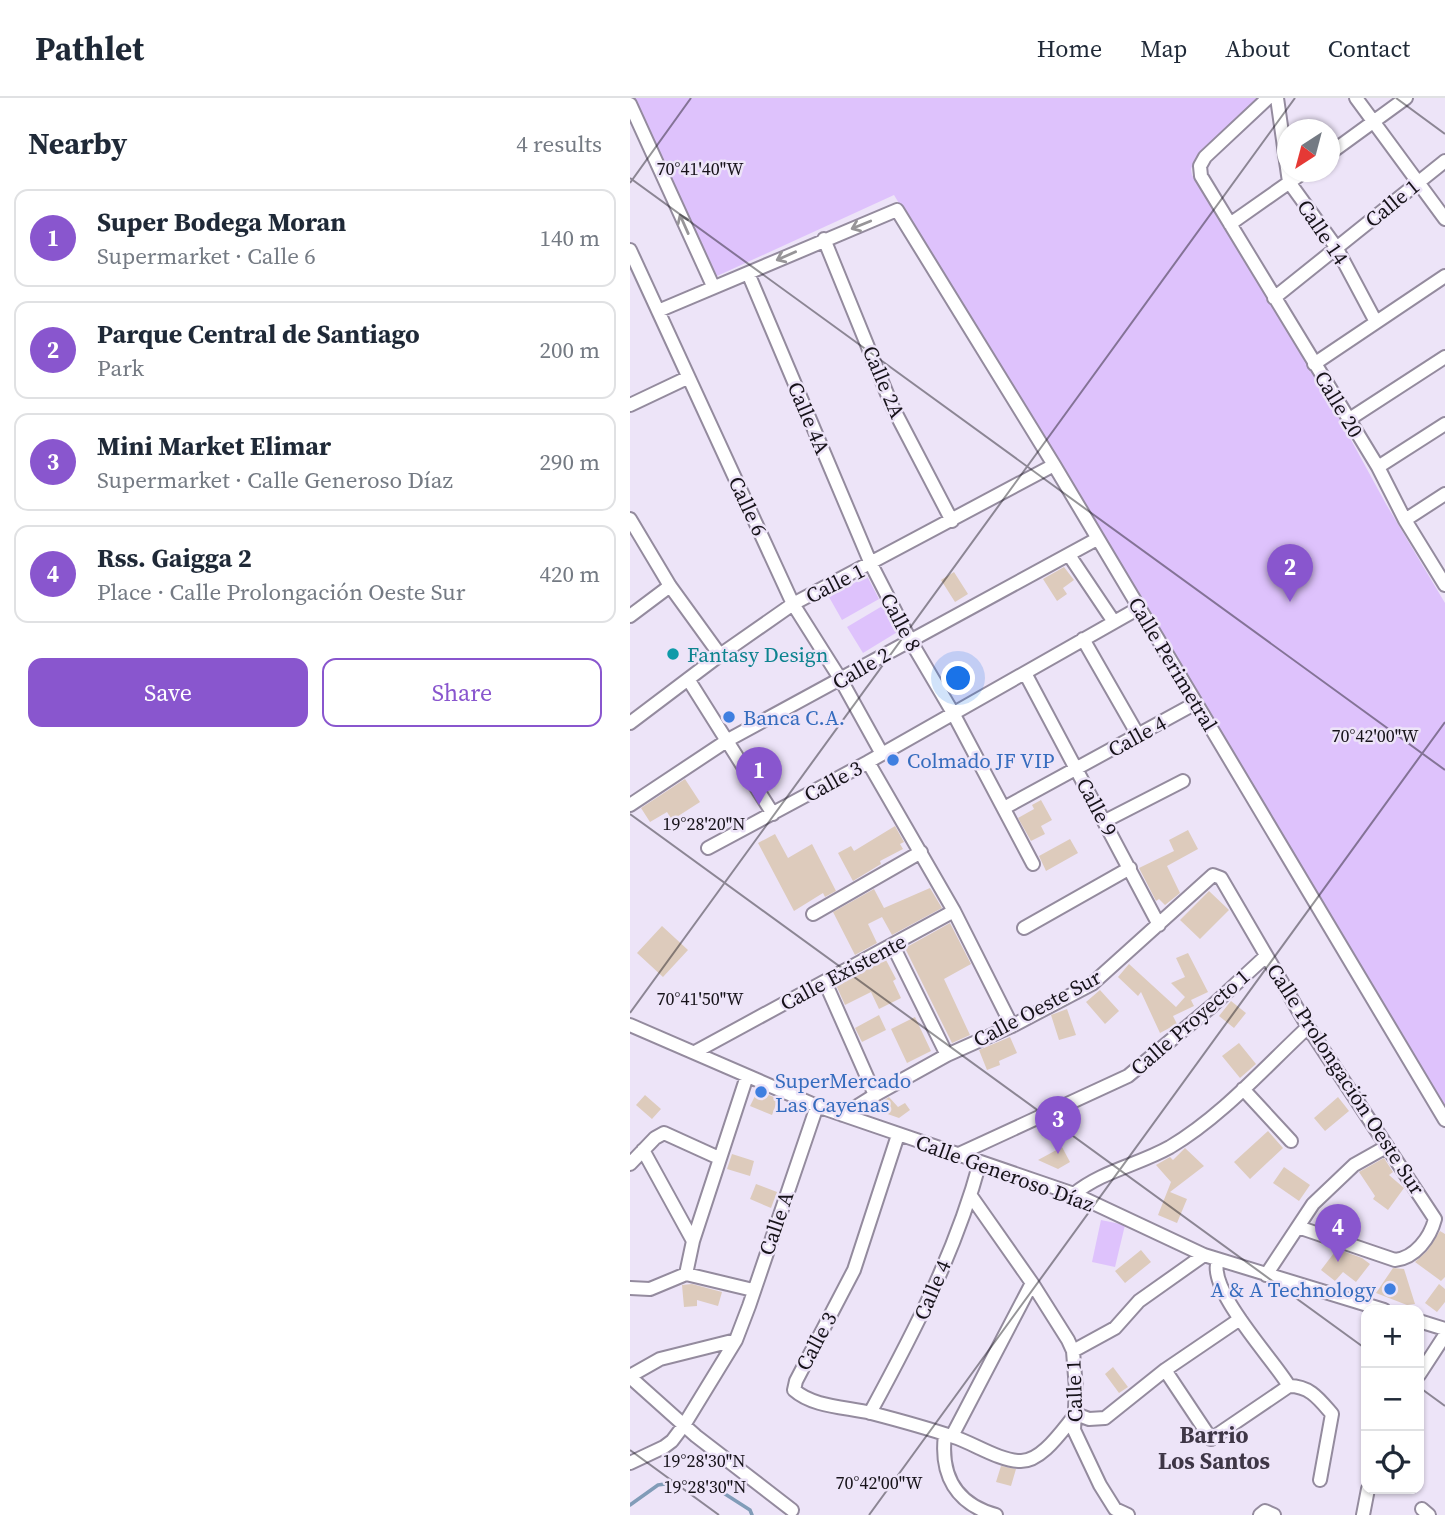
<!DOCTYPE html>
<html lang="en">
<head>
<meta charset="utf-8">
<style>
	body { margin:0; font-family:"Source Serif 4",serif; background:#f6f6f7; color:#1f2937 }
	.controls { position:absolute; right:21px; bottom:21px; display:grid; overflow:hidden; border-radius:14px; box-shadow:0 2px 5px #0004 }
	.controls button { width:63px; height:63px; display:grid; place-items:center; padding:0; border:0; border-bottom:2px solid #e0e1e3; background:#fff; color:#1f2937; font:35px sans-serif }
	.compass { position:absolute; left:647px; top:21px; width:63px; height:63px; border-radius:50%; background:#fff; box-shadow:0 2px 5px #0004; rotate:216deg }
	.you { position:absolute; left:329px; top:581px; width:24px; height:24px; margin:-18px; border:5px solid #fff; border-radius:50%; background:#1a73e8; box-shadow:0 0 0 10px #1a73e833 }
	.badge { display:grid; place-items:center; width:46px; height:46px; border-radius:50%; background:#8956ce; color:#fff; font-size:23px; font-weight:700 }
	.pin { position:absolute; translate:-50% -58px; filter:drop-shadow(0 2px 4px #0008) }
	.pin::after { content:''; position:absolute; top:37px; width:24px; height:21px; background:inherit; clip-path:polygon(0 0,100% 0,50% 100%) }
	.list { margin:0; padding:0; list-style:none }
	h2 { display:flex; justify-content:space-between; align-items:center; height:91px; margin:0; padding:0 28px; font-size:30px }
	h2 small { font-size:23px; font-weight:400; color:#747a83 }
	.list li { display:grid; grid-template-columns:46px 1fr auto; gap:21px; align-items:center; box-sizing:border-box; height:98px; margin:0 14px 14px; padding:0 14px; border:2px solid #e0e1e3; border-radius:14px }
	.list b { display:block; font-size:26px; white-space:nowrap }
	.list p { margin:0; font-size:23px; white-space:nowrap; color:#747a83 }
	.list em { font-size:23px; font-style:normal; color:#747a83 }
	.actions { display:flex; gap:14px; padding:21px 28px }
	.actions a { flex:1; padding:16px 0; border:2px solid #8956ce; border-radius:14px; text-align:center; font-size:24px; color:#8956ce }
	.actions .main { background:#8956ce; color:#fff }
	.icon { flex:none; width:38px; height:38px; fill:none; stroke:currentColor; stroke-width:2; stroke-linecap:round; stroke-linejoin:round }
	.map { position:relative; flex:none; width:815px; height:1417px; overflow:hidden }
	header { display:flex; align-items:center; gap:42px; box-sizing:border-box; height:98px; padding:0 35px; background:#fff; border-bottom:2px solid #e0e1e3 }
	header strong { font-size:33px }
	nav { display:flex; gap:38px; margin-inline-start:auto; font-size:24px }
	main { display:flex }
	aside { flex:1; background:#fff }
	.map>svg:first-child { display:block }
	.green { fill:#dec2fc }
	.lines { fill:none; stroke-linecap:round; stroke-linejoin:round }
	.stream { stroke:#819cb8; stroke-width:3.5 }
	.building { fill:#ddcbbc }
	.street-casing { stroke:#948b9e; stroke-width:16 }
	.street { stroke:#fff; stroke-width:12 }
	.oneway { stroke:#979598 }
	.ticks { fill:none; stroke:#17131a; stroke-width:2; stroke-opacity:0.45 }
	.culture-dot { fill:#0f9aa8; stroke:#ede4f8; stroke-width:2.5 }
	.shop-dot { fill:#3f7fe0; stroke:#ede4f8; stroke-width:2.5 }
	.labels { text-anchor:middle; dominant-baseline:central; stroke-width:5; stroke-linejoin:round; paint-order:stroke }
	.street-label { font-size:21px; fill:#17131a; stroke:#ede4f8 }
	.culture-label { font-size:21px; fill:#0d838f; stroke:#ede4f8; text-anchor:start }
	.shop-label { font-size:21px; fill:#366cbe; stroke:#ede4f8; text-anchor:start }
	.neighbourhood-label { font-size:23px; font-weight:bold; fill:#3e3646; stroke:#ede4f8 }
	.ticks-label { font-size:18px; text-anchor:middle; fill:#17131a; stroke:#ede4f8; stroke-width:5; stroke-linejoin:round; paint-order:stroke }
</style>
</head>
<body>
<header>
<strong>Pathlet</strong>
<nav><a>Home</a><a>Map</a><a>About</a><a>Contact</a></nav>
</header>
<main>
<aside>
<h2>Nearby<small>4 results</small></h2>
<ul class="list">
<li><span class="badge">1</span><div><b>Super Bodega Moran</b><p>Supermarket · Calle 6</p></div><em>140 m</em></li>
<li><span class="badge">2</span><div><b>Parque Central de Santiago</b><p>Park</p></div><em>200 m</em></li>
<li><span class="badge">3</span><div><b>Mini Market Elimar</b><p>Supermarket · Calle Generoso Díaz</p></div><em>290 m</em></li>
<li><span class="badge">4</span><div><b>Rss. Gaigga 2</b><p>Place · Calle Prolongación Oeste Sur</p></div><em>420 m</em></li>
</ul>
<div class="actions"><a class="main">Save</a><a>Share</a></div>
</aside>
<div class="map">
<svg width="815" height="1417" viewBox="0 0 815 1417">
	<rect width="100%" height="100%" fill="#ede4f8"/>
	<path class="green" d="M4 0H631L566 59 561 71 562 77 666 241 756 406 815 505V1012L264 97 87 178Z
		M237 478 249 501 212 522 199 499Z
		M254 507 269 533 233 555 217 529Z
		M471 1122 495 1127 485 1169 462 1164Z"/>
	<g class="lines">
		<path class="stream" d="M0 1407 28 1387 55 1383 81 1387 120 1412 122 1417"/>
	</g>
	<path class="building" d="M434 469 444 482 433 490 437 496 427 503 413 481Z
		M324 474 338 496 325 504 311 482Z
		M55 681 70 704 42 722 37 714 20 724 11 710Z
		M411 702 422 722 411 728 415 736 401 743 388 720 404 711 402 707Z
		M265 728 274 744 270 746 273 751 250 763 251 766 223 783 208 755 221 748 224 753Z
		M558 732 568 751 537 768 550 795 535 807 529 801 526 803 509 770 544 753 539 742Z
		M145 736 158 760 182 746 206 793 195 799 193 795 164 813 128 745Z
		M440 741 448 755 416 773 409 758Z
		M300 790 312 810 262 837 252 819 238 826 247 845 225 857 203 814 244 791 254 810Z
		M579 793 599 812 570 841 550 822Z
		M320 825 341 866 314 881 340 937 322 945 275 850Z
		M32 828 58 852 33 879 7 855Z
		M558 855 578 894 561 902 564 908 543 918 547 926 530 935 511 894 508 898 488 879 499 866 546 909 555 899 541 885 555 879 546 860Z
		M256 862 266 881 263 883 271 900 249 911 241 894 215 907 206 887Z
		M470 892 489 913 475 926 456 904Z
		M601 903 616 915 604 930 589 918Z
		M437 911 446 937 429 942 421 917Z
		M249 917 256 932 232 944 225 930Z
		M285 919 301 953 277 965 261 931Z
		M380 939 387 955 369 963 370 967 357 972 349 952Z
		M609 945 626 966 610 980 592 958Z
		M128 992 148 1001 142 1017 120 1008Z
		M15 997 31 1011 22 1021 6 1007Z
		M259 999 268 1009 275 1005 280 1012 269 1020 249 1013 246 1007Z
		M708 999 719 1013 695 1033 684 1020Z
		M638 1033 653 1050 620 1081 604 1064Z
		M432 1049 440 1064 428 1071 408 1062Z
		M555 1050 574 1068 540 1094 557 1101 547 1125 528 1117 541 1084 526 1067 540 1059 543 1062Z
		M102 1056 124 1063 120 1078 97 1071Z
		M754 1060 763 1074 759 1077 774 1090 758 1112 743 1101 745 1098 729 1074Z
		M654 1069 680 1087 669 1103 643 1085Z
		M126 1086 147 1094 141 1110 120 1101Z
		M810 1133 815 1136V1179L811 1183 785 1164 797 1153Z
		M707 1151 732 1160 740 1166 726 1184 713 1174 705 1183 691 1172Z
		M511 1152 521 1164 495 1185 485 1173Z
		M763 1170 774 1171 785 1206 777 1207 746 1195Z
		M62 1186 92 1194 88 1208 67 1202V1208L54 1209 52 1187Z
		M809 1186 815 1191V1204L807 1214 795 1205Z
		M483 1269 498 1289 489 1295 475 1276Z
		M371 1368 386 1371 381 1388 366 1384Z"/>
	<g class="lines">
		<g class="street-casing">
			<path id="street" d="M638 0 575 59 570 68 571 78 748 369 775 422 815 487
				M647 0 659 84 706 149 746 224
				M726 0 815 121
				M0 6 83 188
				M699 56 776 0
				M600 126 674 74
				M194 141 262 308 322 423
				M0 152 163 506 211 582 252 656
				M118 175 241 466 280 542 323 615 403 766
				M644 200 815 63
				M28 213 267 112 424 367 815 1022
				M684 266 815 178
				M0 307 57 280
				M718 322 815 259
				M748 369 815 326
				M0 421 40 488 90 557
				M775 422 815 396
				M439 457 484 524
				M0 518 40 488
				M453 541 508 637
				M395 575 529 827
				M58 581 143 716
				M0 625 90 557 163 506 424 367
				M238 664 324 813 382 928
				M0 707 98 642 467 441
				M374 710 566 605
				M475 723 553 683
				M78 750 238 664 509 510
				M183 816 291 754
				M394 830 500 770
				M263 848 317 957
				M195 884 245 997
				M0 927 187 1008 444 1096 574 1157 754 1212
				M65 954 324 813
				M613 991 661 1043
				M213 1017 245 997 317 957 382 928 462 886 583 777 591 780 678 929 805 1121C800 1140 785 1160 765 1162L668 1129
				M268 1037 224 1172 166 1283 164 1292C183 1309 216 1309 241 1315 268 1322 297 1330 324 1339 343 1345 370 1363 390 1363 412 1364 433 1331 446 1316
				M13 1052 63 1143
				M329 1056 498 978 582 908 636 858
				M0 1066 25 1040 34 1035 89 1060
				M444 1096C472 1073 508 1067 540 1049 592 1018 634 970 678 929
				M341 1098 402 1185 438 1242 443 1253 446 1291 444 1332 470 1387 485 1411 498 1417
				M588 1162C576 1191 644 1262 659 1288
				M56 1176 63 1143 117 978
				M636 1177 683 1106 724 1067 756 1049
				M0 1190 20 1191 56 1176 123 1192
				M789 1223 815 1231
				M443 1253 485 1230 509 1203 574 1157
				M535 1272 581 1341 659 1288
				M789 1277 815 1237
				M0 1278 30 1261 106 1242
				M0 1279 66 1338 162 1412
				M659 1288C680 1288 689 1301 702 1316L690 1382
				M240 1315C284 1234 326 1153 350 1064
				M446 1316 459 1321 475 1320 535 1272 610 1221
				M315 1337C310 1377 326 1406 366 1417
				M322 1338 402 1185
				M0 1365 34 1349 42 1343 54 1327 106 1242 119 1208 187 1008
				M792 1411 799 1417
				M630 1417 635 1413 644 1417
				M733 1417 738 1391"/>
		</g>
		<use href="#street" class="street"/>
	</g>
	<defs><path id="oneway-shaft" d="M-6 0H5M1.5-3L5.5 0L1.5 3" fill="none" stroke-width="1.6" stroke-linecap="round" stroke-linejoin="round" transform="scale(1.75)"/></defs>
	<g class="oneway">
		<use href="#oneway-shaft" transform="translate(54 126) rotate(-114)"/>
		<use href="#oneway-shaft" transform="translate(231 127) rotate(158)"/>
		<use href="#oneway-shaft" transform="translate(156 158) rotate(156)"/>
	</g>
	<path class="ticks" d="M766 0 815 36M0 80 815 672M0 85 61 0M0 716 736 1251M0 915 665 0M789 1289 815 1308M0 1352 89 1417M239 1417 815 624"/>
	<circle class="culture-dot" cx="43" cy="556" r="7"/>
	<g class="shop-dot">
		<circle cx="99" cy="619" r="7"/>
		<circle cx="263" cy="662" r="7"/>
		<circle cx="131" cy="994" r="7"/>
		<circle cx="760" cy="1191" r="7"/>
	</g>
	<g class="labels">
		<g class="street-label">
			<text transform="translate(762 105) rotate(-39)">Calle 1</text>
			<text transform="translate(693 134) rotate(56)">Calle 14</text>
			<text transform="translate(254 284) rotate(67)">Calle 2A</text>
			<text transform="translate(709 306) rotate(59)">Calle 20</text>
			<text transform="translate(179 320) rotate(67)">Calle 4A</text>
			<text transform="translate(118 408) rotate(65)">Calle 6</text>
			<text transform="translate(205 485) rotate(-27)">Calle 1</text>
			<text transform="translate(271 524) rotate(62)">Calle 8</text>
			<text transform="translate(543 566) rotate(59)">Calle Perimetral</text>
			<text transform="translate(231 570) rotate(-30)">Calle 2</text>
			<text transform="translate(507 638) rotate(-29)">Calle 4</text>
			<text transform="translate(203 683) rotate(-29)">Calle 3</text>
			<text transform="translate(467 709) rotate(62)">Calle 9</text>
			<text transform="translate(213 874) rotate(-28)">Calle Existente</text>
			<text transform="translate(407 910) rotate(-28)">Calle Oeste Sur</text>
			<text transform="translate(560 924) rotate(-41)">Calle Proyecto 1</text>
			<text transform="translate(716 981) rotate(57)">Calle Prolongación Oeste Sur</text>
			<text transform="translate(375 1075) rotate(20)">Calle Generoso Díaz</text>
			<text transform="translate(146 1125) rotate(-71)">Calle A</text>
			<text transform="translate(302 1192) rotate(-67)">Calle 4</text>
			<text transform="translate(186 1243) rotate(-62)">Calle 3</text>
			<text transform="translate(444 1293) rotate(-92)">Calle 1</text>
		</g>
		<g class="culture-label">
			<text x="57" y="556">Fantasy Design</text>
		</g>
		<g class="shop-label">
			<text x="113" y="619">Banca C.A.</text>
			<text x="277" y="662">Colmado JF VIP</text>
			<text x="145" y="982">SuperMercado<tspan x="145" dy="24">Las Cayenas</tspan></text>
			<text x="746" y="1191" text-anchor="end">A &amp; A Technology</text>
		</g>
		<g class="neighbourhood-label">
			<text x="584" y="1337">Barrio<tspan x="584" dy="26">Los Santos</tspan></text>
		</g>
	</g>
	<g class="ticks-label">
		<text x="70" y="77">70°41'40"W</text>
		<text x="745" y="644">70°42'00"W</text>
		<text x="74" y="732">19°28'20"N</text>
		<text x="70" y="907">70°41'50"W</text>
		<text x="74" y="1369">19°28'30"N</text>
		<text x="249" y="1391">70°42'00"W</text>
		<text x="75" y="1395">19°28'30"N</text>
	</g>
</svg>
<div class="controls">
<button>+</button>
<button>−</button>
<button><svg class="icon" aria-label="locate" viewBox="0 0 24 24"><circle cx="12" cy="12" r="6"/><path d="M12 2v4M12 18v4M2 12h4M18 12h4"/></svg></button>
</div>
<svg class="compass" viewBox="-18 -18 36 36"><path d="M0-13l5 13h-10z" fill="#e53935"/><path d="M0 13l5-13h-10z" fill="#747a83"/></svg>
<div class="you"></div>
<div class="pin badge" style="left:129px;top:707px">1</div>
<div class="pin badge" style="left:660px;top:504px">2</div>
<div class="pin badge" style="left:428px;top:1056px">3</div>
<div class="pin badge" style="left:708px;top:1164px">4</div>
</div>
</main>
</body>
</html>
